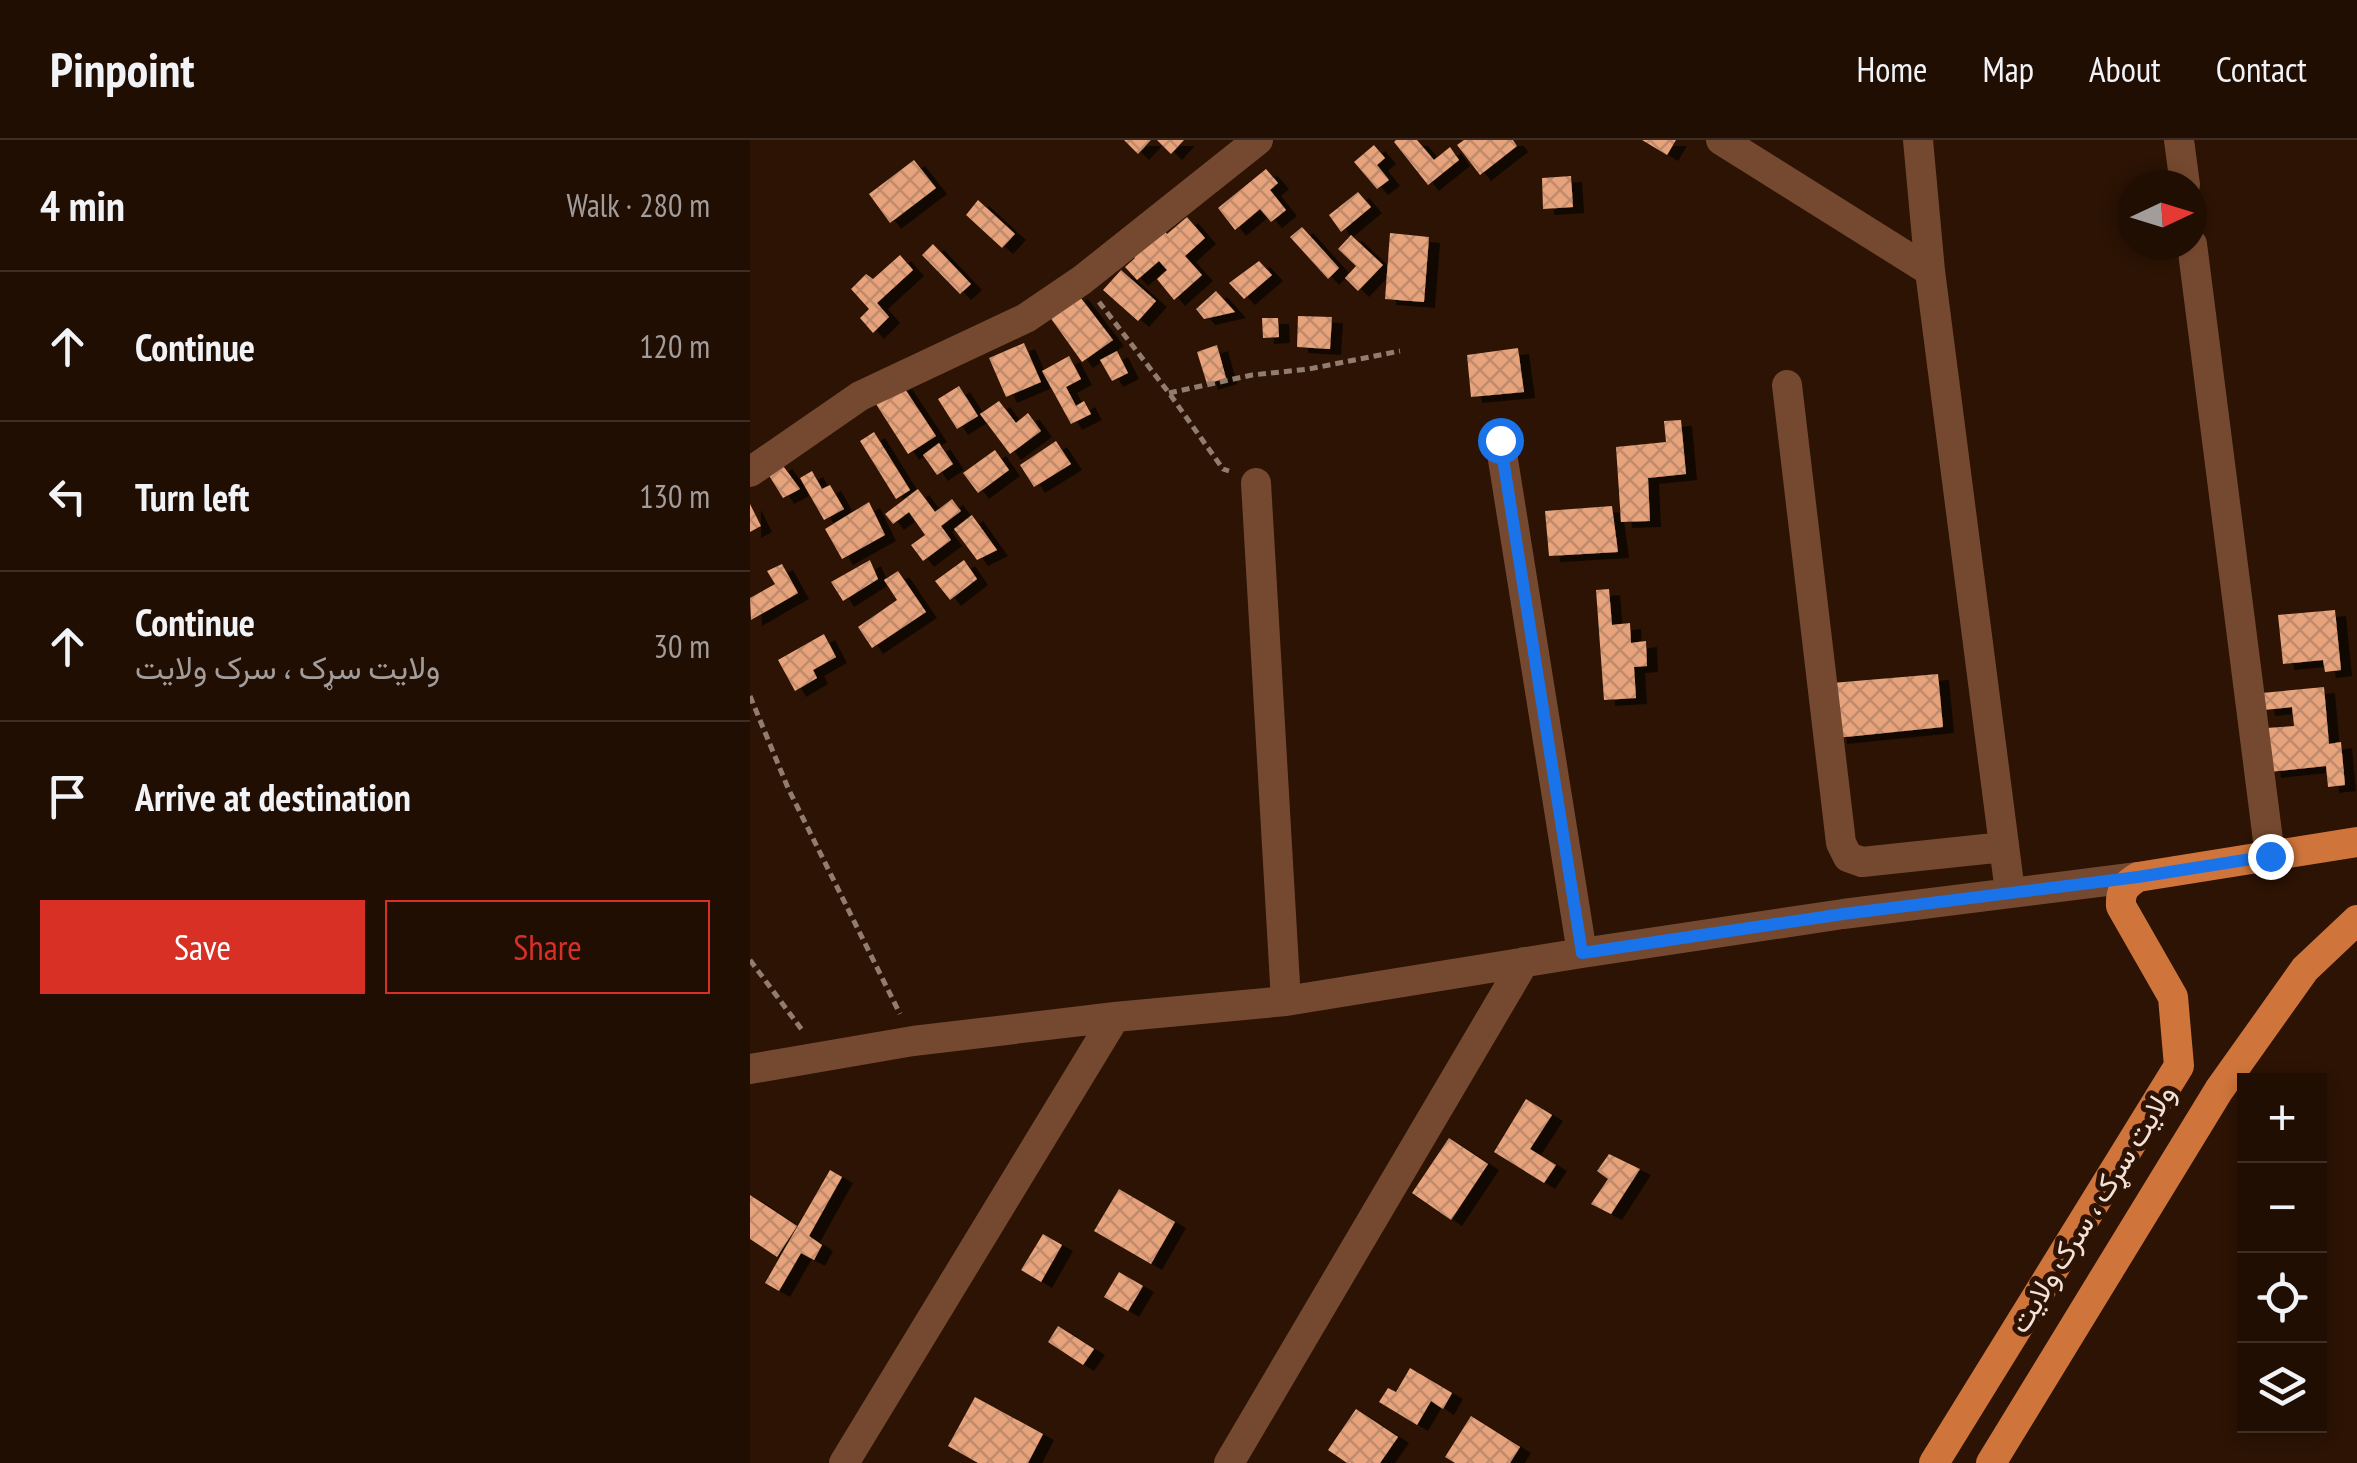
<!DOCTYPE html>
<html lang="en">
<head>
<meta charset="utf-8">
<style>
	body { margin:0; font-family:"PT Sans Narrow",Vazirmatn,sans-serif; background:#29170d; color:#f1f3f6 }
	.controls { position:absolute; right:30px; bottom:30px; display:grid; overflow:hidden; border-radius:0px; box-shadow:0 5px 15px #0003 }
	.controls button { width:90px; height:90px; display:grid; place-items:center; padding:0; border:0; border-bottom:2px solid #3e2e25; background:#210e03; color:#f1f3f6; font:50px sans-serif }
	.compass { position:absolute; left:1367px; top:30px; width:90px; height:90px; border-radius:50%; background:#210e03; box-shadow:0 5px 15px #0003; rotate:86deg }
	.stop { position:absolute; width:30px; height:30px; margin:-22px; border:8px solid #1a73e8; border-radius:50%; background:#fff }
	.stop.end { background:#1a73e8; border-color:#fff; box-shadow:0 2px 10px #0008 }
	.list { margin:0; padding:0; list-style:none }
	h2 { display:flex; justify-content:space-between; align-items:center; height:130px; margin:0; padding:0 40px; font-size:42px }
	h2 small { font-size:32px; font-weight:400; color:#a29c9a }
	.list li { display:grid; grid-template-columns:65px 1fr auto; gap:30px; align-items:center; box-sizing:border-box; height:150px; padding:0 40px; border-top:2px solid #3e2e25 }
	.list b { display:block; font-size:38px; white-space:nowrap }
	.list p { margin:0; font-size:32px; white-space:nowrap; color:#a29c9a }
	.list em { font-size:32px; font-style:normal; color:#a29c9a }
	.actions { display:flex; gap:20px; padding:30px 40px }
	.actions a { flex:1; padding:22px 0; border:2px solid #d93025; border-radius:0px; text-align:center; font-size:35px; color:#d93025 }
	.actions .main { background:#d93025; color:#fff }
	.icon { flex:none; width:55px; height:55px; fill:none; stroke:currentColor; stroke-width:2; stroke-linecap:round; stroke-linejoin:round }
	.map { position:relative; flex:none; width:1607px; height:1323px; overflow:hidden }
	header { display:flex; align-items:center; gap:60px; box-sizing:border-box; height:140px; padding:0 50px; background:#210e03; border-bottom:2px solid #3e2e25 }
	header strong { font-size:48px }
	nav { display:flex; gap:55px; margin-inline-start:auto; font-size:35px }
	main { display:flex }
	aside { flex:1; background:#210e03 }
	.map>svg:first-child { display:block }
	.building { fill:url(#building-cross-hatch); filter:url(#shadow) }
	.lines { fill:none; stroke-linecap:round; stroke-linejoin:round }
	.path { stroke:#917c6f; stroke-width:5; stroke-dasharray:8 5; stroke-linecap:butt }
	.minor { stroke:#75492f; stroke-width:30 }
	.major { stroke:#cf753b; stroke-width:30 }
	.route { stroke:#1a73e8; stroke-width:12 }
	.labels { text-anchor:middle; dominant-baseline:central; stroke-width:10; stroke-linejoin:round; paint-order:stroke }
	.street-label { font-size:30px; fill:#f3e1d7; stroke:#2c1304 }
</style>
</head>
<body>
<header>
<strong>Pinpoint</strong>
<nav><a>Home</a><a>Map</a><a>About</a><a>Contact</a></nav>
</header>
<main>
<aside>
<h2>4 min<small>Walk · 280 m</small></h2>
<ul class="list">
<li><svg class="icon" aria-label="ahead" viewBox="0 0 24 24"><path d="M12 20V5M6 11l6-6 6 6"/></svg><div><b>Continue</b></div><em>120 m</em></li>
<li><svg class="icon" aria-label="left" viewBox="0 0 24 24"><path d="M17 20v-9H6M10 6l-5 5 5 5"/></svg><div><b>Turn left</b></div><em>130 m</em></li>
<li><svg class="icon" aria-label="ahead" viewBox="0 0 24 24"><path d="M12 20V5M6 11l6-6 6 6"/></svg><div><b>Continue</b><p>ولایت سړک ، سرک ولایت</p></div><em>30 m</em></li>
<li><svg class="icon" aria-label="arrive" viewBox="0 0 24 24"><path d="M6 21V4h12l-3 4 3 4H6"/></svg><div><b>Arrive at destination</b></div></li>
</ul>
<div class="actions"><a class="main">Save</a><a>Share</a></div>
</aside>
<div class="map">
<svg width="1607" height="1323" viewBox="0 0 1607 1323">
	<defs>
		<pattern id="building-cross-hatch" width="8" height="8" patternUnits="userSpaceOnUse" patternTransform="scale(2.5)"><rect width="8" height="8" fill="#e7a37b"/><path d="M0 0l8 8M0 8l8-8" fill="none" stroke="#c08b6c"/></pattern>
		<filter id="shadow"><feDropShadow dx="11" dy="6" stdDeviation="0" flood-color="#0009"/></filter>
	</defs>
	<rect width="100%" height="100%" fill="#2c1304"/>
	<path class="building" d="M374 0H401L388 14Z
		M407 0H434L421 14Z
		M646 0H667L684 20 700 7 709 20 678 45 644 2Z
		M714 0H763L767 6 730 35 707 5Z
		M892 0H926L917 15Z
		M624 5 635 18 627 25 639 40 627 49 604 22Z
		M164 20 186 48 140 83 119 54Z
		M516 29 528 43 520 50 536 70 521 82 510 69 485 90 468 68Z
		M821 36 823 67 793 69 792 38Z
		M608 52 621 67 591 92 579 75Z
		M228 60 265 94 252 108 216 75Z
		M437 77 455 98 435 116 452 135 424 160 407 139 417 130 409 121 387 140 375 127 385 118 382 114 412 88 417 94Z
		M552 87 589 128 578 139 540 97Z
		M640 93 679 97 674 162 635 159Z
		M601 95 633 125 608 151 595 138 606 126 588 109Z
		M183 104 221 144 210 154 172 115Z
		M150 115 163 130 127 163 139 177 123 193 110 178 119 169 101 149 116 134 123 139Z
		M509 121 522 135 494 159 479 143Z
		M371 130 406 161 388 181 353 150Z
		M466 151 485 172 454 179 446 169Z
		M327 153 363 200 332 222 297 173Z
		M548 176 582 177 580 209 547 207Z
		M512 178H528L529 197 513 198Z
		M274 203 291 242 256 257 239 218Z
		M467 205 476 238 457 244 447 212Z
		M768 208 774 252 721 257 717 215Z
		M367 211 378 233 362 241 350 220Z
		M319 216 331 239 316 247 326 266 334 261 341 274 321 284 292 231Z
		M151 243 186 296 158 314 124 261Z
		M209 246 228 276 207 289 188 259Z
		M249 261 266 283 278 273 291 291 260 314 230 274Z
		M931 280 936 334 898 338 900 381 871 382 866 307 916 302 914 281Z
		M124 292 160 350 146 359 110 301Z
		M306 301 321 324 284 347 270 325Z
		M189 303 203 324 187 335 173 315Z
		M245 310 259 330 228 353 213 333Z
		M31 323 50 349 33 358 18 334Z
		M62 331 72 349 80 345 94 369 74 380 50 338Z
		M168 349 185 372 202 359 211 371 191 386 201 400 173 421 161 405 175 395 159 372 143 384 135 374Z
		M119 362 135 395 92 419 75 389Z
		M0 364 11 386 0 392Z
		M862 366 868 412 799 416 795 371Z
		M222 375 247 410 227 420 204 389Z
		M120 420 128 439 93 461 81 442Z
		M214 420 227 439 200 460 185 441Z
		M32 424 48 453 1 480 0 458 25 444 17 431Z
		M148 431 176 472 122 508 108 487 147 460 134 440Z
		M859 449 862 485 880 483 881 503 896 501 897 526 884 527 886 558 854 560 846 450Z
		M1585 470 1591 530 1575 532 1573 520 1533 524 1528 475Z
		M74 494 86 517 63 530 67 538 45 551 28 520Z
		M1188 534 1193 587 1086 598 1082 543Z
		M1574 547 1579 604 1591 602 1595 645 1578 647 1576 626 1520 632 1516 588 1544 586 1542 567 1514 570 1512 553Z
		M776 959 802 975 780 1009 806 1025 794 1043 744 1012Z
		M699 998 738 1024 701 1080 662 1053Z
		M859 1014 890 1029 861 1074 841 1064 858 1039 847 1031Z
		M80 1030 92 1037 59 1096 72 1105 64 1120 51 1113 29 1151 15 1143Z
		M369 1049 425 1082 401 1124 344 1091Z
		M0 1055 47 1086 27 1117 0 1099Z
		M293 1094 312 1105 291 1142 271 1130Z
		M369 1132 393 1146 378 1171 354 1157Z
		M308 1186 344 1209 333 1225 298 1202Z
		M660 1228 702 1253 693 1269 681 1261 667 1285 629 1262 638 1248 646 1252Z
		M225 1257 293 1294 278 1323H228L198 1306Z
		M606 1269 648 1297 630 1323H597L578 1310Z
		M721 1276 770 1307 760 1323H705L695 1317Z"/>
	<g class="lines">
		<path class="path" d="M349 162 419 253 473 329 479 331
			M419 253 502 235 559 229 650 211
			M0 556 38 648 150 874
			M0 820 52 890"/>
		<path class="minor" d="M971 0 1180 131
			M1168 0 1180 131 1260 752
			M1429 0 1435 45
			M1442 104 1520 716
			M1037 245 1091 703 1098 717 1112 722 1254 707
			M750 301 832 813
			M0 332 110 256 276 178 332 140 508 0
			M506 343 536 861
			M0 929 163 901 365 877 536 861 832 813 1093 774 1388 737
			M94 1323 365 877
			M479 1323 774 822"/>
		<path class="major" d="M1184 1323 1429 926 1423 857 1371 766C1370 751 1375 745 1388 737L1607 702
			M1241 1323 1469 950 1555 829 1607 780"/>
	</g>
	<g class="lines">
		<path class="route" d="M750 300 832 813 1093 774 1388 737 1520 716"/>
	</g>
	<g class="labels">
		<g class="street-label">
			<text transform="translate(1341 1068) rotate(-58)">ولایت سړک ، سرک ولایت</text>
		</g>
	</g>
</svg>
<div class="controls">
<button>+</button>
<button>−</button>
<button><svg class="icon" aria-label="locate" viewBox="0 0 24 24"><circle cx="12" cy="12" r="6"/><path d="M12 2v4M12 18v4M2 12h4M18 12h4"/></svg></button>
<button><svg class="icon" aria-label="layers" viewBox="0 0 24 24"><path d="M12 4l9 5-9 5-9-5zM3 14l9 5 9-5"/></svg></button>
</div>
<svg class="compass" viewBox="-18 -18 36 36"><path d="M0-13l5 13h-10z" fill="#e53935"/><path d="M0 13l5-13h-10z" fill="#a29c9a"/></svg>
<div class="stop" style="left:750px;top:300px"></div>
<div class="stop end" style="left:1520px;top:716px"></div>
</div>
</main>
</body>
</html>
